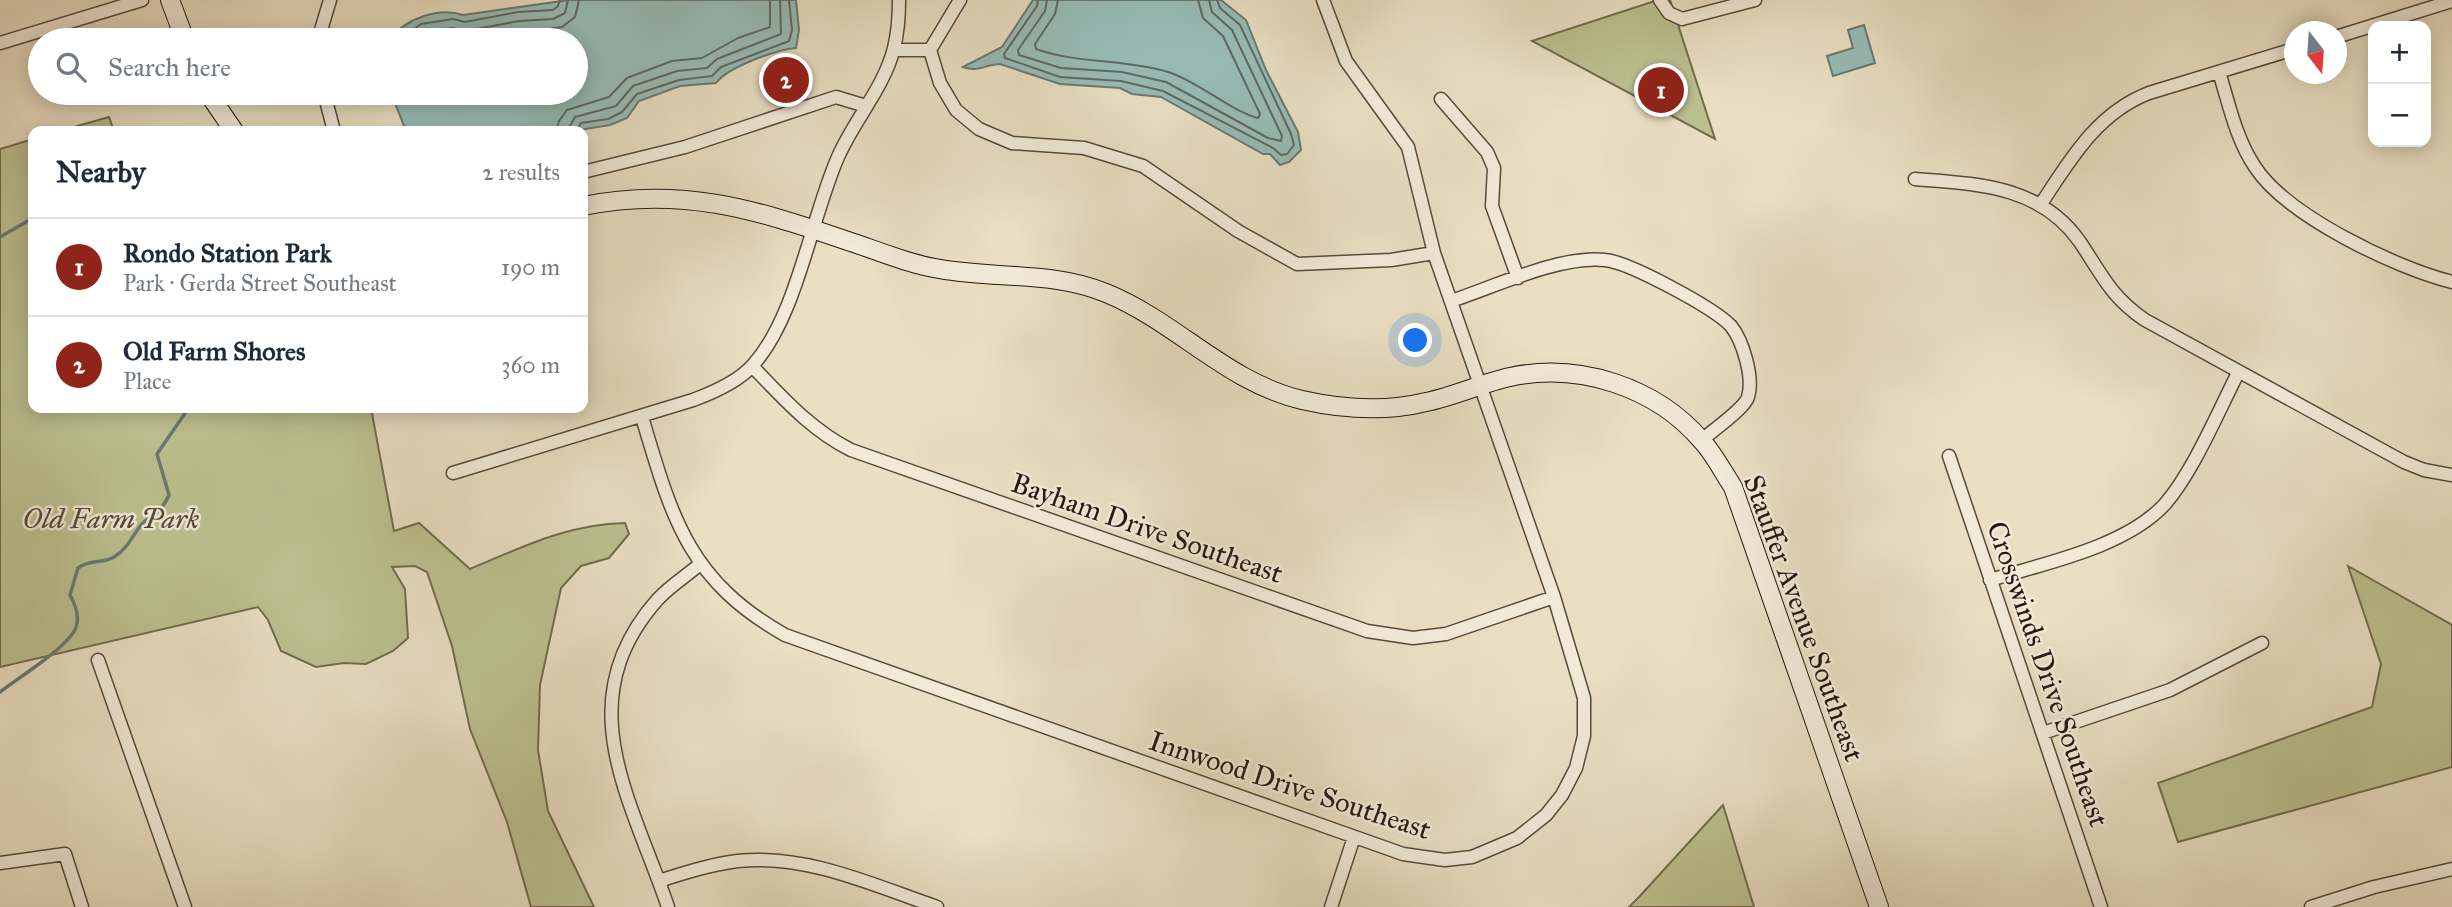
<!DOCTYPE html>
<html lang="en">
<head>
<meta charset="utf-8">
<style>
	body { margin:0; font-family:"IM FELL Great Primer",serif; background:#f2f2f3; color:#1f2937 }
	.controls { position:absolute; right:21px; top:21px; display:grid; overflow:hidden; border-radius:14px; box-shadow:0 4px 18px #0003 }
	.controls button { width:63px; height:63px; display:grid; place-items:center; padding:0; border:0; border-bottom:2px solid #e0e1e3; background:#fff; color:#1f2937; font:35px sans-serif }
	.compass { position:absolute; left:2284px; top:21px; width:63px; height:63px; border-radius:50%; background:#fff; box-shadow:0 4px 18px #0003; rotate:163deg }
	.you { position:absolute; left:1416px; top:341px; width:24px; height:24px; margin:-18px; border:5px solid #fff; border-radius:50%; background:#1a73e8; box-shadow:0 0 0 10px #1a73e833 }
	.badge { display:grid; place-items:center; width:46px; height:46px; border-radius:50%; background:#8f2418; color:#fff; font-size:23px; font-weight:700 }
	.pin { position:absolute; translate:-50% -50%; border:4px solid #fff; box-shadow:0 2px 7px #0006 }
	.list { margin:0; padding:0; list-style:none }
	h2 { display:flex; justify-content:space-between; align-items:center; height:91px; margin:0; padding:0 28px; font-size:30px }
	h2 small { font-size:23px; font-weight:400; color:#747a83 }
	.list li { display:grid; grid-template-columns:46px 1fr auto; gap:21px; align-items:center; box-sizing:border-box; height:98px; padding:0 28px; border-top:2px solid #e0e1e3 }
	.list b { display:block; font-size:26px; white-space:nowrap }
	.list p { margin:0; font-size:23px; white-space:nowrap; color:#747a83 }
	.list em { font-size:23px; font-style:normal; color:#747a83 }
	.icon { flex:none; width:38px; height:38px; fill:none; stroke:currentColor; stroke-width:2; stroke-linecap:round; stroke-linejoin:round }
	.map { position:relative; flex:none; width:2452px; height:907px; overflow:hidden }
	.search { position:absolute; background:#fff; box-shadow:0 4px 18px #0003; left:28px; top:28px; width:560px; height:77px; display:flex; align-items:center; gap:18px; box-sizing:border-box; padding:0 24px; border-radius:38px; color:#747a83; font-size:26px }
	.panel { position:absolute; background:#fff; box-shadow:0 4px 18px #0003; left:28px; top:126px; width:560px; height:287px; border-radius:14px }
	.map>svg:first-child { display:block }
	.green { fill:#bcc090; stroke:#716c50; stroke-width:2 }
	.water { fill:#97bcb6; stroke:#6a7a73; stroke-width:2 }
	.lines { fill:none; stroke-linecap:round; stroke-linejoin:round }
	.shore { stroke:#5e6a62; stroke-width:2 }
	.stream { stroke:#6a7a73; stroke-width:3.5 }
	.street-casing { stroke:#574a3c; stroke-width:15 }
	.secondary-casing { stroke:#26180f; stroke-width:20 }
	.street { stroke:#f1ead8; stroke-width:12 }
	.secondary { stroke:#f1ead8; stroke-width:18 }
	.labels { text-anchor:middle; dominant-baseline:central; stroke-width:5; stroke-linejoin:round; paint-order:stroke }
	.park-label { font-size:28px; font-style:italic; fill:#534a36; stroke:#f1ead8 }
	.street-label { font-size:28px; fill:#26180f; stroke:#f1ead8 }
</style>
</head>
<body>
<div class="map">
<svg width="2452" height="907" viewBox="0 0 2452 907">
	<rect width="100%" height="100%" fill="#e9dfc3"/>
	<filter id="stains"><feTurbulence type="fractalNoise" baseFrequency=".00286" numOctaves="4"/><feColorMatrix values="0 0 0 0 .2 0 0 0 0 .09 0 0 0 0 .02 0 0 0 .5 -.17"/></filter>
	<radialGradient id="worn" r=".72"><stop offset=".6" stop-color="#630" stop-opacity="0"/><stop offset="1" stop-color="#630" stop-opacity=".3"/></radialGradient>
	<path class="green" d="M1658 0H1670L1715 139 1532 41Z
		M109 117 114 131H60Z
		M33 139V408H371L394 531 419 523 470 569C522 547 568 524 625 523L629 534 609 558 581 566 561 588 540 685 538 750 548 811 594 907H531L507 822 470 729 452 646 427 572 415 566 392 567 405 589 408 638 393 651 366 664 344 663 316 667 281 651 268 620 258 607 0 667V149Z
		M2348 566 2452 625V767L2178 842 2158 783 2372 707 2381 664Z
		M1723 805 1754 907H1629L1639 897Z"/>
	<path class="water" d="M569 0H796L799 30 796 48C775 50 728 67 716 83L680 86 639 101 627 118 610 125 573 131H420L404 126 391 93H576V40H390C405 18 439 7 463 15Z
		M1033 0H1221L1246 20 1266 70 1298 132 1301 150 1289 162 1280 165 1270 154H1263L1161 97 1132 94 1120 88 1060 84 1000 64C986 64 978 73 963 67L1002 47Z
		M1864 25 1875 63 1833 76 1827 56 1853 48 1848 30Z"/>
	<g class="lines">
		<path class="shore" d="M1038 0 1037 6 1004 54 1005 58 1060 77 1121 81 1163 91 1273 148 1281 155 1287 154 1294 145 1291 134 1240 25 1220 8 1217 0
			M1047 0 1045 11 1018 50 1019 55 1061 68 1122 72 1166 82 1268 138 1281 141 1282 136 1232 30 1212 12 1209 0
			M1058 0 1055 14 1035 44 1036 49C1078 64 1125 59 1168 72 1196 80 1232 112 1258 118L1260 114 1223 36 1203 18 1198 0
			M399 40 421 24 453 19 465 22 518 12 553 10 558 6 560 0
			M413 40 424 32 452 28 466 31 519 21 553 19 565 13 568 0
			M473 40 562 27 575 17 579 0
			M556 131 559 121 567 110 609 97 627 78 672 61 702 58 738 38 770 27V0
			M567 131 575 117 616 106 633 86 677 71 707 68 717 59 781 34 780 0
			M576 131 581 123 608 119 622 112 637 94 679 80 712 76 721 67 789 41 792 30 789 0"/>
		<path class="stream" d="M0 237 33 218
			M0 692C18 678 69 647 76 627 80 616 75 604 70 595L78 568C90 559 103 564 114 557 129 548 134 532 143 523 155 511 161 513 169 495L157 454 188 409"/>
		<g class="street-casing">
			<path id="street" d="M1660 0 1669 13 1682 19 1755 0
				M2336 37 2452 1
				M318 40 330 0
				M0 43 142 0
				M894 50H930
				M930 50 940 83 956 110 979 129 1012 143 1084 148 1143 166 1238 231 1297 264 1391 260 1434 253
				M930 50 960 0
				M2219 72C2229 104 2236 139 2255 167 2287 216 2396 268 2452 282
				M324 93 334 131
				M1441 99 1487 152 1494 168 1492 206 1518 278
				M583 172 685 147 836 97 866 106
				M1915 179C1977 184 2040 185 2080 242 2102 275 2111 297 2145 320L2404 462 2424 470 2452 475
				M2041 204C2070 160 2097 113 2149 93L2294 49
				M1451 301C1494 287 1560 255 1605 260 1629 262 1714 308 1731 326 1743 341 1754 378 1748 397 1745 408 1712 431 1702 440
				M752 366C783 398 811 430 851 450L1367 631 1413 638 1446 634 1554 597
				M642 417C672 518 688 580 785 635L1403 854 1445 860 1472 857 1517 838 1546 815 1562 795 1576 768 1584 736V698L1554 597 1434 253 1408 147 1346 61 1323 0
				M1949 456 2101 907
				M453 473 693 400C712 393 739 381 753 365 797 316 811 218 838 157 854 120 884 88 894 48 898 32 899 16 899 0
				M1990 580C2045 563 2126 547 2165 504 2193 472 2218 412 2238 373
				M98 660 185 907
				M2043 733 2170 690 2262 643
				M0 863 65 854 82 907
				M659 881C684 873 712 864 738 861 807 854 873 885 937 907
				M668 907C631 798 567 701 658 599 670 586 686 576 699 565
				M1331 907 1354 837
				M2311 907 2374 887 2452 869"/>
		</g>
		<g class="secondary-casing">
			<path id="secondary" d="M170 0 185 40
				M208 93 234 131
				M583 206C679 186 755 209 845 240 876 250 908 264 940 269 996 279 1052 271 1106 293 1177 322 1226 382 1302 400 1342 409 1386 412 1426 402 1455 396 1482 383 1510 377 1579 362 1656 387 1702 441 1714 454 1723 472 1733 487L1879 907"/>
		</g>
		<use href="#street" class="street"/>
		<use href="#secondary" class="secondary"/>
	</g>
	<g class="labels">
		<g class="park-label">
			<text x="111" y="518">Old Farm Park</text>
		</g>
		<g class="street-label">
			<text transform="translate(1147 528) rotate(19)">Bayham Drive Southeast</text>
			<text transform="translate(1804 618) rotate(70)">Stauffer Avenue Southeast</text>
			<text transform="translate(2048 674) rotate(71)">Crosswinds Drive Southeast</text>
			<text transform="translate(1290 785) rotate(18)">Innwood Drive Southeast</text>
		</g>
	</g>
	<rect width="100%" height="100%" filter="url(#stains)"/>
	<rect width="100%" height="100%" fill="url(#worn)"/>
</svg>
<div class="controls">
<button>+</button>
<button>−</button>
</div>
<svg class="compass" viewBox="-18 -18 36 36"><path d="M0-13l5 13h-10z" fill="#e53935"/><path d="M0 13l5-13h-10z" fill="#747a83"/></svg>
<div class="you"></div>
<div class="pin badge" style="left:1661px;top:90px">1</div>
<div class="pin badge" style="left:786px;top:80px">2</div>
<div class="search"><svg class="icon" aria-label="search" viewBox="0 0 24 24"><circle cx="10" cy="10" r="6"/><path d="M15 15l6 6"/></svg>Search here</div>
<section class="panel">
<h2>Nearby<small>2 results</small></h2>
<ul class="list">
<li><span class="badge">1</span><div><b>Rondo Station Park</b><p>Park · Gerda Street Southeast</p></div><em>190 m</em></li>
<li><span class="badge">2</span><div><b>Old Farm Shores</b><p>Place</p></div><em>360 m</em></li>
</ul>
</section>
</div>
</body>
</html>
